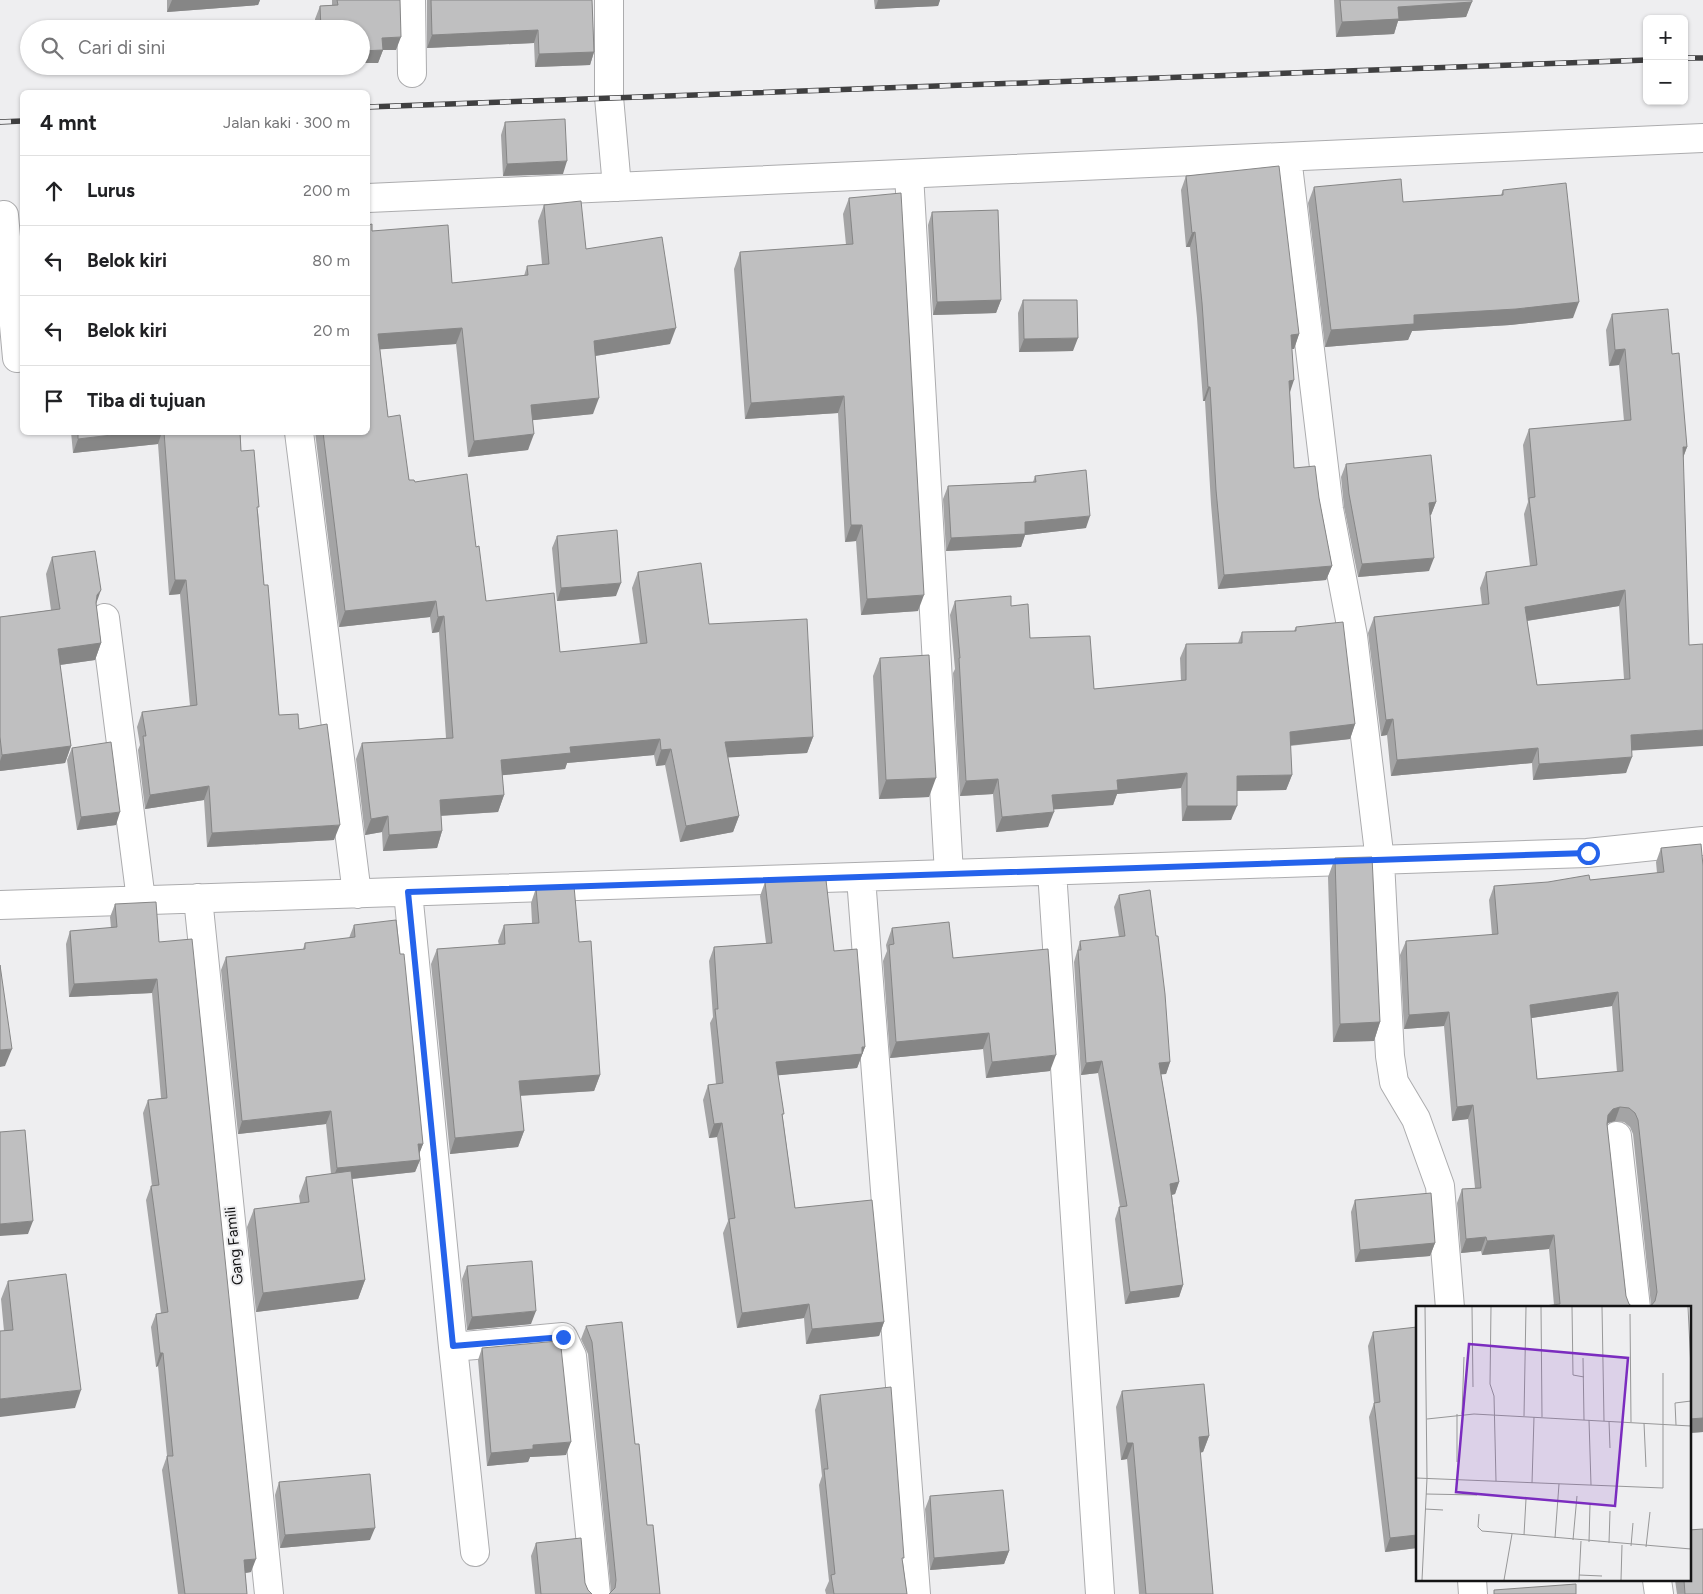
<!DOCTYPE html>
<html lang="id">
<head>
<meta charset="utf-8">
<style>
	body { margin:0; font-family:Figtree,sans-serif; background:#f6f6f6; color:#202124 }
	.controls { position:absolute; right:15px; top:15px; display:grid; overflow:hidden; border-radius:8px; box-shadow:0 1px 4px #0004 }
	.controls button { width:45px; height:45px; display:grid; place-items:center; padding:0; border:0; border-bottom:1px solid #e0e0e0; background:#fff; color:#202124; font:25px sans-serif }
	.stop { position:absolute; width:15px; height:15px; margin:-11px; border:4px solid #2563eb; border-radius:50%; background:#fff }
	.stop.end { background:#2563eb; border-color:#fff; box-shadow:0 1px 5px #0008 }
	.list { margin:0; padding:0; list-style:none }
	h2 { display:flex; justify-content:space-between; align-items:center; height:65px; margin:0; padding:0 20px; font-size:21px }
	h2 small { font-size:16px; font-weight:400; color:#757577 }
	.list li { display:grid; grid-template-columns:32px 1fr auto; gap:15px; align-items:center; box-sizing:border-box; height:70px; padding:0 20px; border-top:1px solid #e0e0e0 }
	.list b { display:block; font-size:19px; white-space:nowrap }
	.list em { font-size:16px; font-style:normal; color:#757577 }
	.icon { flex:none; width:28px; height:28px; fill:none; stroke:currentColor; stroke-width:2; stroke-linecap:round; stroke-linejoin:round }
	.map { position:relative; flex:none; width:1703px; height:1594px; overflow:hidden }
	.search { position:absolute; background:#fff; box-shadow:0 1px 4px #0004; left:20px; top:20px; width:350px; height:55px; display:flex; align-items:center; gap:12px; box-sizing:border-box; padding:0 18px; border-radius:28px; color:#757577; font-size:19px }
	.panel { position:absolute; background:#fff; box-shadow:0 1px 4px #0004; left:20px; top:90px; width:350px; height:345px; border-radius:8px }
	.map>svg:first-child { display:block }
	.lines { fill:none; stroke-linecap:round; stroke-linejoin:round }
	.minor-casing { stroke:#acacae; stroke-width:30 }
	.minor { stroke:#fff; stroke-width:28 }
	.rail-casing { stroke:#3f3f40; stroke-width:5.5 }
	.rail { stroke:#eeeef0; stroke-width:4; stroke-dasharray:11; stroke-linecap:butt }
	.wall { fill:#a4a4a5; fill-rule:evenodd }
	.shaded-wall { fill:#868686 }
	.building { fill:#bfbfc0; stroke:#868686; fill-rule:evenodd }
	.route { stroke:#2563eb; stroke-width:6 }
	.labels { text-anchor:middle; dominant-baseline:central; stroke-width:4; stroke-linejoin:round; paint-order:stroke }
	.street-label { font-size:15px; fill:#141415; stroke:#eeeef0 }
	.inset-road { fill:none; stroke:#979798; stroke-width:1 }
	.view { fill:#7b2cbf; fill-opacity:0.15; stroke:#7b2cbf; stroke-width:2.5 }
	.inset-edge { fill:none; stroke:#141415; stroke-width:2.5 }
</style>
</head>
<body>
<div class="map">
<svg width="1703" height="1594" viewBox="0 0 1703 1594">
	<rect width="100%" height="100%" fill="#eeeef0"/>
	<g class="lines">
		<g class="minor-casing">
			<path id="minor" d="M411 0 412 73
				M609 0V97L617 187
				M1287 157 1329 509 1353 636 1380 861 1390 1056 1394 1082 1416 1119 1440 1186 1450 1308
				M909 174 949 874
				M368 198 1703 138
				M4 215 17 358
				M299 432 357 894
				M105 618 141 900
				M1052 871 1100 1594
				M861 878 916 1594
				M408 892 453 1347 475 1552
				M198 898 269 1594
				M0 905 1587 853 1703 841
				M1617 1136 1636 1308
				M453 1347 563 1337 572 1356 596 1594
				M1472 1580 1473 1594
				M1657 1580 1659 1594"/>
		</g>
		<use href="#minor" class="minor"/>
		<g class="rail-casing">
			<path id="rail" d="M1684 58H1703
				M368 107 1647 60
				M0 122 22 121"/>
		</g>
		<use href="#rail" class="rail"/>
	</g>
	<path class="wall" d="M167 0H260L258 5 167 12Z
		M332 0H400L396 50H383L378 63H361V29H315V19L320 6 332 5Z
		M427 0H592L594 52 590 65 535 67 534 43 427 48Z
		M874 0H940L938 6 875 9Z
		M1334 0H1472L1466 17 1398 21 1394 34 1336 37Z
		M505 122 563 174 503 176 501 135Z
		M1186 176 1299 334 1294 349H1292L1290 393 1294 468 1319 498 1332 566 1326 580 1218 589 1211 504 1205 401H1203L1197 318 1190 247H1186L1181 190Z
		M1314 187 1403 202 1501 195 1503 190 1573 318 1510 325 1412 331 1408 340 1325 347 1308 203Z
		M849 198 918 611 861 615 856 541 845 542 838 413 745 419 734 269 740 252 846 245 843 214Z
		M544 205 586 249 670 344 595 356 593 414 533 420 528 450 468 457 456 344 380 349 388 417 409 480 415 482 476 547 486 601 560 652 640 644 632 588 638 572 709 624 813 737 807 753 728 757 739 816 733 832 680 842 665 765 656 766 654 755 567 763 565 769 502 775 504 795 498 812 441 816 442 831 437 848 383 851 382 832 365 835 356 759 362 743 446 738 439 632 432 633 430 617 339 627 315 432H368L372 231 452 283 524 276 527 266 542 264 538 221Z
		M932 212 1001 300 996 313 933 315 928 225Z
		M1023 300 1073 351 1019 352 1018 313Z
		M1612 314 1672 354 1687 447 1683 458 1632 750 1626 773 1533 780 1532 763 1391 776 1387 735 1381 736 1368 633 1374 617 1482 605 1480 588 1486 572 1530 566 1524 514 1528 502 1523 445 1529 429 1624 421 1619 365 1609 366 1606 330ZM1619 606 1624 679 1537 685 1527 621Z
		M71 432H240L241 451 258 512 264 585 279 715 299 729 334 840 207 847 204 800 145 809 138 750 140 745 137 727 142 712 190 706 180 594 169 595 158 444 73 453Z
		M1346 464 1436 502 1431 515H1430L1429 571 1358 577 1344 507 1341 477Z
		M1035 476 1086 528 1025 535 1021 547 946 551 943 499 948 486 1033 482Z
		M557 536 616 596 557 601 552 548Z
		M52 557 96 604 101 643 95 660 60 665 71 746 65 763 0 771V617L51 610 46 574Z
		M955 601 1011 606 1030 638 1094 689 1181 681 1180 658 1186 644 1238 643 1242 632 1294 631 1296 627 1355 724 1350 739 1290 746 1292 775 1286 790 1237 791 1231 820 1182 821 1181 788 1117 794 1113 805 1053 809 1048 827 996 832 993 794 960 796 953 673 955 669 950 615Z
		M880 658 929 797 879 799 873 676Z
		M72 748 116 825 77 830 67 760Z
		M1661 848 1703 866V1432L1689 1433V1308L1650 1307 1651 1305 1633 1134 1630 1127 1624 1122 1615 1121 1608 1123 1607 1125 1626 1296 1554 1305 1549 1249 1482 1255 1481 1251 1461 1253 1457 1203 1462 1189 1475 1188 1468 1119 1452 1121 1444 1026 1404 1029 1400 955 1406 941 1492 935 1489 900 1494 886 1590 880 1657 873 1656 862ZM1612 1006 1617 1072 1537 1079 1531 1018Z
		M1335 858 1380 1022 1374 1041 1333 1042 1328 877Z
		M765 882 834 951 865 1047 857 1068 778 1075 783 1119 795 1208 884 1322 879 1336 806 1344 804 1318 737 1328 723 1233 728 1221 717 1137 709 1138 703 1100 708 1085 716 1084 710 1023 713 1017 709 961 714 947 766 943 760 896Z
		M536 888 579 942 600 1075 594 1091 520 1096 524 1131 518 1147 450 1154 431 964 437 949 499 945 498 941 504 925 532 923 531 903Z
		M1119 895 1170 1062 1166 1074H1161L1179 1182 1175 1194 1172 1195 1183 1285 1179 1297 1125 1304 1115 1219 1119 1207H1120L1098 1073 1081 1075 1074 962 1080 941 1119 937 1114 907Z
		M115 904 159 942 251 1572 245 1573 247 1594H178L162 1470 167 1456 158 1366 156 1367 151 1327 156 1314 161 1313 146 1200 151 1186H152L143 1113 148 1100 161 1098 152 993 69 997 66 944 70 931 111 928 110 917Z
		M354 925 423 1144 419 1154 420 1160 415 1172 352 1179 365 1280 358 1299 256 1312 247 1227 254 1209 300 1203 299 1196 306 1177 331 1174 326 1124 238 1134 221 970 226 957 303 949 305 943 349 938Z
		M892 928 953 958 1050 1071 986 1078 983 1049 890 1058 883 961 887 951 886 945Z
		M1355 1200 1435 1243 1430 1256 1355 1262 1351 1212Z
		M467 1266 531 1324 467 1330 462 1279Z
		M8 1281 75 1408 4 1331 1 1299Z
		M586 1326 635 1444 647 1525 660 1594 611 1592 588 1354 581 1339Z
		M1373 1332 1417 1548 1385 1552 1369 1417 1374 1403 1368 1346Z
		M482 1348 566 1455 530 1457 528 1462 487 1466 478 1360Z
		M1122 1391 1209 1436 1203 1452 1200 1453 1213 1594H1139L1127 1459 1121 1460 1116 1407Z
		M820 1395 903 1563 907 1594H826L825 1590 829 1581 819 1485 822 1476 815 1410Z
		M279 1482 370 1540 280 1548 275 1495Z
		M930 1496 1009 1551 1004 1564 930 1570 925 1509Z
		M536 1543 585 1583 588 1590 592 1594H535L531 1556Z
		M1675 1580H1689L1703 1594H1677Z"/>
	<path class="shaded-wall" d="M172 0H260L258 5 167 12Z
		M878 0H940L938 6 875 9Z
		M1472 2 1466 17 1398 21 1394 34 1336 37 1342 22 1398 7Z
		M538 30 534 43 427 48 432 35Z
		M401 37 396 50H383L378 63H361V51L382 38Z
		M594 52 590 65 535 67 539 54Z
		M567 161 563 174 503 176 507 164Z
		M1195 232 1190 247H1186L1192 233Z
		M1001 300 996 313 933 315 937 302Z
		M1579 302 1573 318 1510 325 1412 331 1408 340 1325 347 1331 330 1414 315Z
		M462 328 456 344 372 350 378 334Z
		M676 328 670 344 588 357 594 341Z
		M1299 334 1294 349H1286L1291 335Z
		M1078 338 1073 351 1019 352 1024 339Z
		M1625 349 1619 365 1609 366 1615 350Z
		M1294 380 1289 395V381Z
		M1208 387H1210L1205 401H1203Z
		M844 396 838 413 745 419 751 403Z
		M599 398 593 414 525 421 531 405Z
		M137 432H162L158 444 73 453 78 439Z
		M534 434 528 450 468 457 474 441Z
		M1683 447H1687L1681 463Z
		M1436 502 1431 515 1424 516 1429 503Z
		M1090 516 1086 528 1025 535 1021 547 946 551 951 538 1025 522Z
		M851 525H862L856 541 845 542Z
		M1434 558 1429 571 1358 577 1362 564Z
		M1332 566 1326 580 1218 589 1224 575Z
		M175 580H186L180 594 169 595Z
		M621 583 616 596 557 601 561 588Z
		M101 590 95 607 97 595Z
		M1625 590 1619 606 1519 622 1525 607Z
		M924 595 918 611 861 615 867 599Z
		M436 601 430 617 339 627 345 611Z
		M444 616 439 632 432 633 438 617Z
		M101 643 95 660 52 666 58 649Z
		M1393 719 1387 735 1381 736 1386 720Z
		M1355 724 1350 739 1284 746 1290 732Z
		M1703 730V746L1625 751 1631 735Z
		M813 737 807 753 719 758 725 742Z
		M660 739 654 755 567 763 565 769 495 776 501 760 570 747Z
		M71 746 65 763 0 771V761L2 755Z
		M1538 748 1532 763 1391 776 1397 760Z
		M671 749 665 765 656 766 661 750Z
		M1632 757 1626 773 1533 780 1539 764Z
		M1187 773 1181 788 1117 794 1113 805 1047 810 1052 795 1117 780Z
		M1292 775 1286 790 1231 791 1237 776Z
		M936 778 929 797 879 799 886 780Z
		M998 779 993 794 960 796 966 781Z
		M209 786 204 800 145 809 150 795Z
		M504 795 498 812 435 816 440 800Z
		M1187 806H1237L1231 820 1182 821Z
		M120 812 116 825 77 830 81 817Z
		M1054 812 1048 827 996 832 1002 817Z
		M388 816 382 832 365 835 371 819Z
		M739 816 733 832 680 842 686 826Z
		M340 825 334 840 207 847 212 833Z
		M442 831 437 848 383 851 389 835Z
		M157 979 152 993 69 997 74 984Z
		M1618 992 1612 1006 1525 1019 1530 1005Z
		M1449 1012 1444 1026 1404 1029 1409 1015Z
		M1380 1022 1374 1041 1333 1042 1340 1024Z
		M989 1033 983 1049 890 1058 896 1042Z
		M865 1047 857 1068 771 1076 776 1062Z
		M12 1049 5 1066 0 1067V1050Z
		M1056 1055 1050 1071 986 1078 992 1062Z
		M1102 1061 1098 1073 1081 1075 1086 1063Z
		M1170 1062 1166 1074 1155 1075 1159 1063Z
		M600 1075 594 1091 513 1096 519 1081Z
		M1473 1105 1468 1119 1452 1121 1457 1107Z
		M1620 1107 1615 1121 1608 1123 1603 1129 1608 1115 1613 1109Z
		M331 1111 326 1124 238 1134 242 1121Z
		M722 1123 717 1137 709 1138 714 1124Z
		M524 1131 518 1147 450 1154 455 1138Z
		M418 1144H423L418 1157Z
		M420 1160 415 1172 332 1181 337 1168Z
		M1179 1182 1175 1194 1166 1196 1170 1184Z
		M33 1221 28 1234 0 1236V1224Z
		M1554 1235 1549 1249 1482 1255 1487 1241Z
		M1486 1237 1481 1251 1461 1253 1466 1239Z
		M1435 1243 1430 1256 1355 1262 1360 1250Z
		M365 1280 358 1299 256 1312 263 1293Z
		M1183 1285 1179 1297 1125 1304 1130 1292Z
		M809 1304 804 1318 737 1328 742 1313Z
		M536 1311 531 1324 467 1330 472 1317Z
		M884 1322 879 1336 806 1344 812 1329Z
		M160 1353H163L158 1366 156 1367Z
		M81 1390 75 1408 0 1417V1399Z
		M1703 1418V1432L1689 1433V1419Z
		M1209 1436 1203 1452 1193 1453 1199 1437Z
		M571 1442 566 1455 530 1457 528 1462 487 1466 491 1453 533 1445Z
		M1127 1443H1133L1127 1459 1121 1460Z
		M375 1528 370 1540 280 1548 285 1535Z
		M1417 1535V1548L1385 1552 1390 1538Z
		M1009 1551 1004 1564 930 1570 934 1558Z
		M256 1559 251 1572 239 1574 244 1560Z"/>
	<path class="building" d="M337 0H400L401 37 382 38 383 50 361 51V29H321L320 6 338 5Z
		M431 0H592L594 52 539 54 538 30 432 35Z
		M1340 0H1472V2L1398 7 1399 19 1342 22Z
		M565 119 567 161 507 164 505 122Z
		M1279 166 1299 334 1291 335 1294 380 1289 381 1294 468 1315 466 1319 498 1332 566 1224 575 1216 490 1210 387H1208L1202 303 1195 232 1192 233 1186 176Z
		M1401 179 1403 202 1503 195V190L1566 183 1579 302 1516 309 1414 315V324L1331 330 1314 187Z
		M901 193 924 595 867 599 862 525H851L844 396 751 403 740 252 853 244 849 198Z
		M581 201 586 249 662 237 676 328 594 341 599 398 531 405 534 434 474 441 462 328 378 334 388 417 400 415 409 480H414L415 482 467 474 476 547 479 546 486 601 554 593 560 652 647 643 638 572 701 563 709 624 807 619 813 737 725 742 739 816 686 826 671 749 661 750 660 739 570 747 571 753 501 760 504 795 440 800 442 831 389 835 388 816 371 819 362 743 453 738 444 616 438 617 436 601 345 611 323 432H368V225L372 224V231L448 225 452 283 528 275 527 266 549 264 544 205Z
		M998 210 1001 300 937 302 932 212Z
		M1023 300H1077L1078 338 1024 339Z
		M1668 309 1672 354 1679 353 1687 447H1683L1689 645 1703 644V730L1631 735 1632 757 1539 764 1538 748 1397 760 1393 719 1386 720 1374 617 1489 604 1486 572 1537 565 1529 498 1535 497 1529 429 1631 420 1625 349 1615 350 1612 314ZM1625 590 1630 679 1537 685 1525 607Z
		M78 432H137L78 439Z
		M164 432H240L241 451 254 450 259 507H257L264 585H268L279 715 298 714 299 729 327 724 340 825 212 833 209 786 150 795 143 736H146L142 712 197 705 186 580H175Z
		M1431 455 1436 502 1429 503 1434 558 1362 564 1349 494 1346 464Z
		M1086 470 1090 516 1025 522V534L951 538 948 486 1036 482 1035 476Z
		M617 530 621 583 561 588 557 536Z
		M95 551 101 590 97 595 96 603 101 643 58 649 71 746 2 755 0 737V617L60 609 52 557Z
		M1011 596V606L1028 604 1030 638 1090 636 1094 689 1186 680V644L1242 643V632L1296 631V627L1343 622 1355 724 1290 732 1292 775 1237 776V806H1187V773L1117 780 1118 790 1052 795 1054 812 1002 817 998 779 966 781 959 658H960L955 601Z
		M929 655 936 778 886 780 880 658Z
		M111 742 120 812 81 817 72 748Z
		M1701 844 1703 866V1418L1689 1419V1308H1648L1650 1307 1655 1301 1657 1292 1638 1120 1635 1113 1629 1108 1620 1107 1613 1109 1608 1115 1607 1124 1626 1296 1629 1304 1634 1308H1530L1560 1304 1554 1235 1487 1241 1486 1237 1466 1239 1462 1189 1481 1188 1473 1105 1457 1107 1449 1012 1409 1015 1406 941 1498 934 1494 886 1548 882 1589 875 1590 880 1664 872 1661 848ZM1618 992 1623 1071 1537 1079 1530 1005Z
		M1372 857 1380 1022 1340 1024 1335 858Z
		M826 880 834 951 857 949 865 1047H862V1054L776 1062 784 1114H782L795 1208 872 1200 884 1322 812 1329 809 1304 742 1313 729 1219 735 1218 722 1123 714 1124 708 1085 723 1083 715 1009H718L714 947 772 943 765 882Z
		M574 886 579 942 591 941 600 1075 519 1081 524 1131 455 1138 437 949 505 944 504 925 539 923 536 888Z
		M1150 890 1156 936H1158L1165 994 1170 1062 1159 1063 1179 1182 1170 1184 1183 1285 1130 1292 1119 1207 1127 1206 1102 1061 1086 1063 1078 950H1081L1080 941 1125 936 1119 895Z
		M156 902 159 942 192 939 256 1559 244 1560 247 1594H185L167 1456H173L163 1353H160L156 1314 168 1312 151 1186 159 1185 148 1100 167 1098 157 979 74 984 70 931 117 927 115 904Z
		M396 920 400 954H404L423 1144H418L420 1160 337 1168 331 1111 242 1121 226 957 305 949V943L355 937 354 925Z
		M949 922 953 958 1048 949 1056 1055 992 1062 989 1033 896 1042 889 945 894 944 892 928Z
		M0 965 12 1049 0 1050Z
		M25 1130 33 1221 0 1224V1132Z
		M351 1171 365 1280 263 1293 254 1209 309 1202 306 1177Z
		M1431 1193 1435 1243 1360 1250 1355 1200Z
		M532 1261 536 1311 472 1317 467 1266Z
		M66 1274 81 1390 0 1399V1331L13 1330 8 1281Z
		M622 1322 635 1444H639L647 1525H653L660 1594H609L615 1588 616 1580 592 1342 586 1326Z
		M1417 1327V1535L1390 1538 1374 1403 1380 1402 1373 1332Z
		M558 1341 561 1347 571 1442 533 1445V1449L491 1453 482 1348Z
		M1204 1384 1209 1436 1199 1437 1213 1594H1146L1133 1443H1127L1122 1391Z
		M891 1387 904 1558H902L907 1594H834L831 1575 835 1574 824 1469H828L820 1395Z
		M370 1474 375 1528 285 1535 279 1482Z
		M1003 1490 1009 1551 934 1558 930 1496Z
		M1703 1529V1594H1685L1684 1580H1689V1530Z
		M581 1538 585 1583 588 1590 592 1594H541L536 1543Z
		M1576 1584V1594H1494V1590Z"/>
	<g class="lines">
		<path class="route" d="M563 1337 453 1346 408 892 1588 853"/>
	</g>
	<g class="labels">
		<g class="street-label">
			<text transform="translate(234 1246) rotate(-96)">Gang Famili</text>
		</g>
	</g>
	<g transform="translate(1416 1306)">
		<rect width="275" height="275" fill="#eeeef0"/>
		<path class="inset-road" d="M56 1 57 81M75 1 74 78 78 90 80 175M125 1 126 111M156 1 157 69 168 71M186 1 188 115M272 1 275 62M214 8 215 116M167 52 168 114M41 108V156M46 108 48 51M108 110 110 1M11 113 58 108 275 120M173 114 175 179M193 115 194 142M228 117 230 161M260 119 259 97 275 95M0 172 247 182V67M116 177 118 111M10 188 61 189M9 203 27 204M63 208 62 221 66 225 275 243M108 229 110 193M139 232 143 178M157 234 161 190M173 236 174 199M193 237 194 205M215 240 217 217M230 241 234 206M163 269 186 270M6 274 11 172 9 1M88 274 96 228M163 274 165 235M205 274 206 239"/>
		<path class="view" d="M53 38 212 52 199 200 40 186Z"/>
		<rect width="275" height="275" class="inset-edge"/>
	</g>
</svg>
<div class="controls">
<button>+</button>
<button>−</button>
</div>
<div class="stop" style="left:1588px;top:853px"></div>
<div class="stop end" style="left:563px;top:1337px"></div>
<div class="search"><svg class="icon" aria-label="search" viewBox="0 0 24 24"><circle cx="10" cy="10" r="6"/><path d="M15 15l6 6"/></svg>Cari di sini</div>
<section class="panel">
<h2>4 mnt<small>Jalan kaki · 300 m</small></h2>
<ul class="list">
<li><svg class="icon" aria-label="ahead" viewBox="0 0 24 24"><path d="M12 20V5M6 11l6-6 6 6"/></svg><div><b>Lurus</b></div><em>200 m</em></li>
<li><svg class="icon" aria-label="left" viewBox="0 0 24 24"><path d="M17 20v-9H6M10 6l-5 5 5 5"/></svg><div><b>Belok kiri</b></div><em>80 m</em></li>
<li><svg class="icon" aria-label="left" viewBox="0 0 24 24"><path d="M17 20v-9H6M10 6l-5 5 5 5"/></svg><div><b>Belok kiri</b></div><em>20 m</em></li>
<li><svg class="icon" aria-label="arrive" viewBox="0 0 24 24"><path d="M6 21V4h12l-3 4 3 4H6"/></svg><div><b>Tiba di tujuan</b></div></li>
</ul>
</section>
</div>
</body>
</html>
